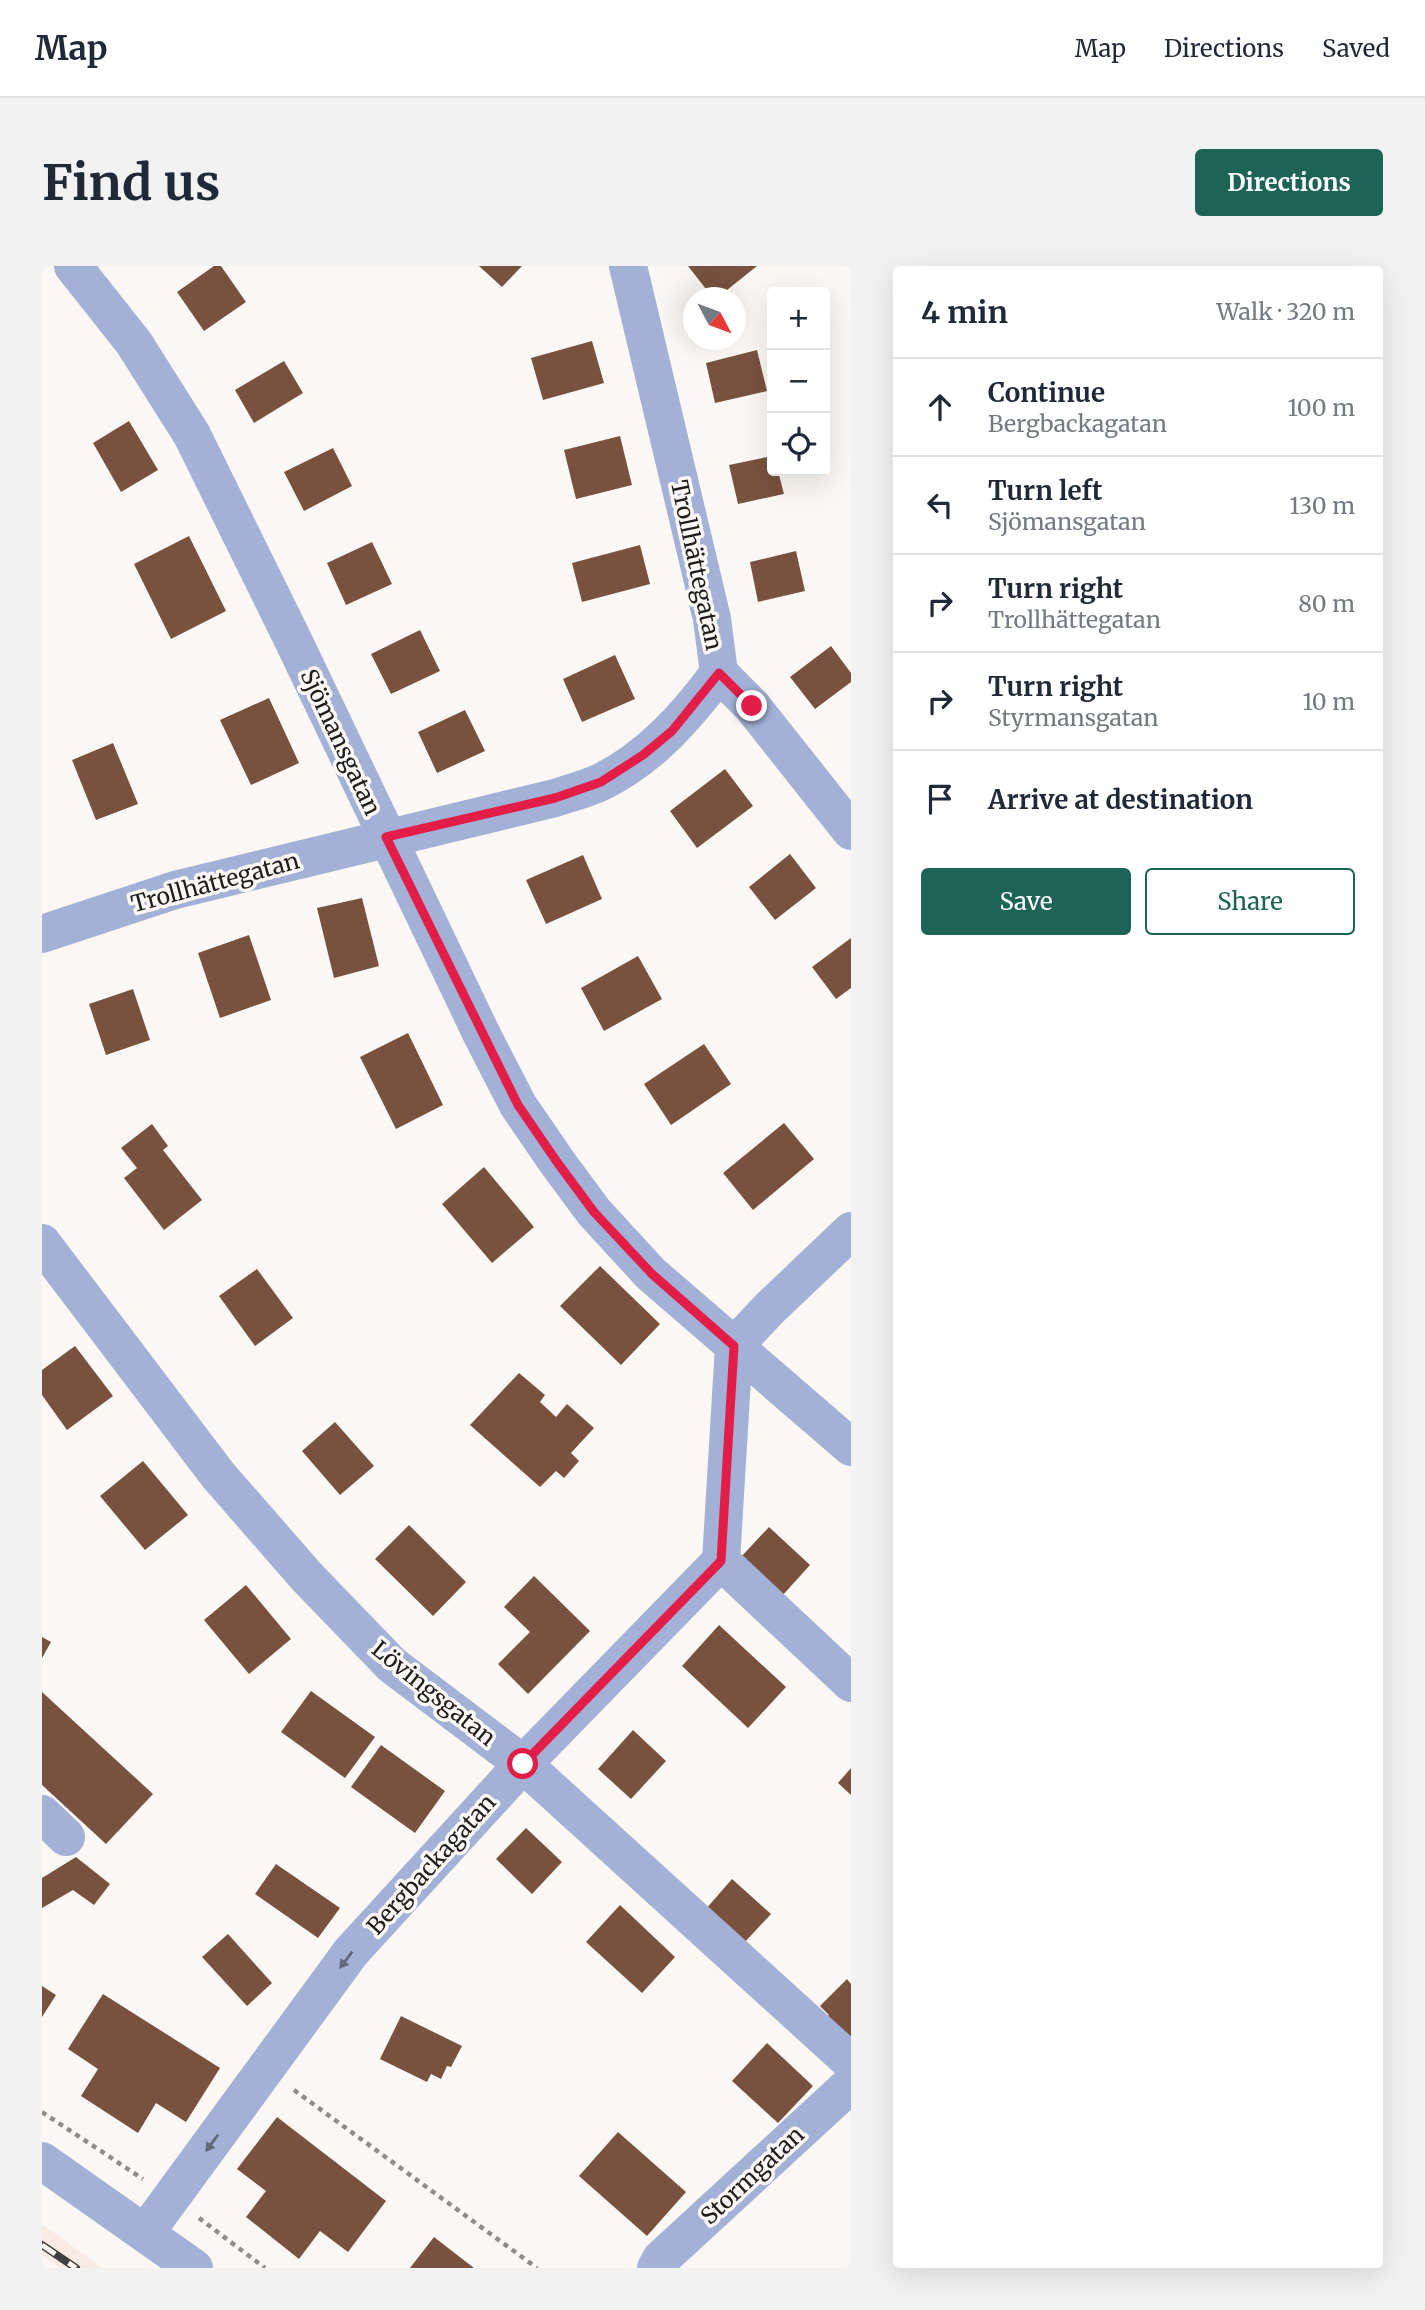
<!DOCTYPE html>
<html lang="en">
<head>
<meta charset="utf-8">
<style>
	body { margin:0; font-family:Merriweather,serif; background:#f2f2f3; color:#1f2937 }
	.controls { position:absolute; right:21px; top:21px; display:grid; overflow:hidden; border-radius:7px; box-shadow:0 7px 28px #0002 }
	.controls button { width:63px; height:63px; display:grid; place-items:center; padding:0; border:0; border-bottom:2px solid #e0e1e3; background:#fff; color:#1f2937; font:35px sans-serif }
	.compass { position:absolute; left:641px; top:21px; width:63px; height:63px; border-radius:50%; background:#fff; box-shadow:0 7px 28px #0002; rotate:131deg }
	.stop { position:absolute; width:21px; height:21px; margin:-16px; border:5px solid #e11d48; border-radius:50%; background:#fff }
	.stop.end { background:#e11d48; border-color:#fff; box-shadow:0 2px 7px #0008 }
	.list { margin:0; padding:0; list-style:none }
	h2 { display:flex; justify-content:space-between; align-items:center; height:91px; margin:0; padding:0 28px; font-size:30px }
	h2 small { font-size:23px; font-weight:400; color:#747a83 }
	.list li { display:grid; grid-template-columns:46px 1fr auto; gap:21px; align-items:center; box-sizing:border-box; height:98px; padding:0 28px; border-top:2px solid #e0e1e3 }
	.list b { display:block; font-size:26px; white-space:nowrap }
	.list p { margin:0; font-size:23px; white-space:nowrap; color:#747a83 }
	.list em { font-size:23px; font-style:normal; color:#747a83 }
	.actions { display:flex; gap:14px; padding:21px 28px }
	.actions a { flex:1; padding:16px 0; border:2px solid #1d6356; border-radius:7px; text-align:center; font-size:24px; color:#1d6356 }
	.actions .main { background:#1d6356; color:#fff }
	.icon { flex:none; width:38px; height:38px; fill:none; stroke:currentColor; stroke-width:2; stroke-linecap:round; stroke-linejoin:round }
	.map { position:relative; flex:none; width:809px; height:2002px; overflow:hidden; border-radius:7px }
	header { display:flex; align-items:center; gap:42px; box-sizing:border-box; height:98px; padding:0 35px; background:#fff; border-bottom:2px solid #e0e1e3 }
	header strong { font-size:33px }
	nav { display:flex; gap:38px; margin-inline-start:auto; font-size:24px }
	.intro { display:flex; align-items:center; justify-content:space-between; box-sizing:border-box; height:168px; padding:0 42px }
	h1 { margin:0; font-size:49px }
	.button { padding:18px 32px; border-radius:7px; background:#1d6356; color:#fff; font-size:24px; font-weight:700 }
	main { display:flex; gap:42px; padding:0 42px }
	aside { flex:1; background:#fff; border-radius:7px; box-shadow:0 7px 28px #0002 }
	.map>svg:first-child { display:block }
	.built { fill:#f7ebe4 }
	.building { fill:#79523f }
	.lines { fill:none; stroke-linecap:round; stroke-linejoin:round }
	.path { stroke:#8f8c8a; stroke-width:4.5; stroke-dasharray:5 5; stroke-linecap:butt }
	.minor { stroke:#a2b1d5; stroke-width:38 }
	.rail-casing { stroke:#42403f; stroke-width:8 }
	.rail { stroke:#fbf7f4; stroke-width:5; stroke-dasharray:16; stroke-linecap:butt }
	.oneway { fill:#606879 }
	.route { stroke:#e11d48; stroke-width:9 }
	.labels { text-anchor:middle; dominant-baseline:central; stroke-width:7; stroke-linejoin:round; paint-order:stroke }
	.street-label { font-size:23px; fill:#1f1e1d; stroke:#fbf7f4 }
</style>
</head>
<body>
<header>
<strong>Map</strong>
<nav><a>Map</a><a>Directions</a><a>Saved</a></nav>
</header>
<div class="intro"><h1>Find us</h1><a class="button">Directions</a></div>
<main>
<div class="map">
<svg width="809" height="2002" viewBox="0 0 809 2002">
	<rect width="100%" height="100%" fill="#fbf7f4"/>
	<path class="built" d="M0 1959 14 1968 60 2002H19L0 1989Z"/>
	<path class="building" d="M172 0H179L204 36 162 65 135 26Z
		M437 0H480L460 21Z
		M646 0H715L675 32H671Z
		M550 75 562 117 501 134 489 92Z
		M715 84 725 125 673 137 664 97Z
		M242 95 261 127 212 157 193 124Z
		M87 155 116 204 79 226 51 177Z
		M578 170 590 219 534 233 522 184Z
		M291 182 310 220 262 245 242 206Z
		M730 190V205H736L742 228 696 238 687 199Z
		M147 270 184 345 129 373 92 298Z
		M330 276 350 318 304 339 285 297Z
		M598 279 608 318 540 336 530 297Z
		M754 285 763 325 716 336 708 296Z
		M378 364 398 405 349 428 329 388Z
		M789 380 809 407V416L773 443 748 411Z
		M573 389 593 433 540 456 521 413Z
		M227 432 257 497 209 519 178 454Z
		M423 444 443 485 395 507 376 466Z
		M71 477 96 538 54 554 30 494Z
		M683 503 711 540 655 582 628 545Z
		M748 588 774 622 733 654 707 621Z
		M541 589 560 633 504 658 484 614Z
		M320 632 337 700 292 712 275 642Z
		M207 669 229 734 178 752 156 687Z
		M809 672V722L794 733 770 701Z
		M596 690 620 733 562 765 539 722Z
		M91 723 108 774 64 789 47 738Z
		M366 767 401 839 354 863 318 791Z
		M662 778 689 818 629 859 602 818Z
		M742 857 772 893 711 944 681 907Z
		M110 858 126 880 121 884 160 934 122 964 82 912 95 902 79 882Z
		M442 901 492 961 450 997 400 938Z
		M558 1000 618 1058 579 1099 518 1040Z
		M215 1003 251 1052 213 1080 177 1030Z
		M33 1080 71 1130 25 1164 0 1129V1104Z
		M477 1107 503 1129 498 1136 514 1151 525 1138 552 1162 529 1187 537 1195 522 1212 514 1205 498 1221 428 1159Z
		M293 1156 332 1200 298 1229 260 1185Z
		M101 1195 146 1249 103 1284 58 1230Z
		M367 1259 424 1316 391 1350 333 1293Z
		M727 1261 768 1299 740 1330 699 1291Z
		M492 1310 548 1365 486 1428 456 1398 488 1366 462 1341Z
		M204 1319 249 1373 207 1408 162 1354Z
		M677 1359 744 1421 706 1462 640 1400Z
		M0 1371 9 1376 0 1392Z
		M269 1425 333 1471 303 1512 239 1466Z
		M0 1426 111 1528 64 1578 0 1519Z
		M591 1464 624 1495 589 1533 556 1503Z
		M339 1479 403 1525 373 1567 309 1521Z
		M809 1502V1529L796 1517Z
		M484 1562 520 1596 490 1628 454 1593Z
		M34 1591 68 1618 52 1639 31 1624 0 1642V1612Z
		M234 1598 298 1642 276 1672 213 1628Z
		M690 1613 729 1648 701 1678 663 1644Z
		M578 1639 633 1691 600 1727 544 1676Z
		M186 1668 230 1717 205 1740 160 1691Z
		M805 1713 809 1718V1785L780 1756 787 1749 778 1740Z
		M0 1720 14 1729 0 1751Z
		M61 1728 178 1802 144 1856 114 1837 96 1867 39 1830 56 1803 26 1783Z
		M359 1750 420 1780 409 1801 405 1800 399 1813 389 1808 385 1816 338 1793Z
		M725 1777 771 1820 736 1857 690 1815Z
		M235 1851 344 1935 306 1986 278 1965 257 1993 204 1951 224 1925 195 1903Z
		M576 1866 644 1926 605 1970 537 1910Z
		M392 1971 432 2002H368Z"/>
	<g class="lines">
		<path class="path" d="M252 1824 495 2002
			M0 1846 101 1913
			M157 1952 223 2002"/>
		<path class="minor" d="M31 0 92 77 150 169 251 374 440 769 476 839 515 896 552 946 609 1008 809 1181
			M677 407 710 440 809 565
			M0 668 133 624 513 532C528 527 544 523 559 516 608 492 645 450 677 407L670 353 586 0
			M0 977 176 1209 265 1311 350 1399 481 1498 809 1796
			M679 1295 809 1417
			M0 1548 24 1571
			M0 1895 152 2002
			M104 1966 309 1686 481 1498 679 1295 692 1080 728 1042 809 965
			M614 2002 619 1993 809 1818"/>
		<g class="rail-casing">
			<path id="rail" d="M0 1979 34 2002"/>
		</g>
		<use href="#rail" class="rail"/>
	</g>
	<defs><path id="oneway-solid" d="M-6-.8H1V-3.2L6.5 0L1 3.2V.8H-6Z" transform="scale(1.75)"/></defs>
	<g class="oneway">
		<use href="#oneway-solid" transform="translate(304 1694) rotate(127)"/>
		<use href="#oneway-solid" transform="translate(170 1877) rotate(126)"/>
	</g>
	<g class="lines">
		<path class="route" d="M481 1498 679 1295 692 1080 610 1008 552 946 515 896 476 839 344 571 513 532 559 516 601 489 630 465 677 407 710 440"/>
	</g>
	<g class="labels">
		<g class="street-label">
			<text transform="translate(655 299) rotate(78)">Trollhättegatan</text>
			<text transform="translate(299 476) rotate(65)">Sjömansgatan</text>
			<text transform="translate(173 616) rotate(-15)">Trollhättegatan</text>
			<text transform="translate(392 1427) rotate(39)">Lövingsgatan</text>
			<text transform="translate(389 1598) rotate(-48)">Bergbackagatan</text>
			<text transform="translate(710 1909) rotate(-43)">Stormgatan</text>
		</g>
	</g>
</svg>
<div class="controls">
<button>+</button>
<button>−</button>
<button><svg class="icon" aria-label="locate" viewBox="0 0 24 24"><circle cx="12" cy="12" r="6"/><path d="M12 2v4M12 18v4M2 12h4M18 12h4"/></svg></button>
</div>
<svg class="compass" viewBox="-18 -18 36 36"><path d="M0-13l5 13h-10z" fill="#e53935"/><path d="M0 13l5-13h-10z" fill="#747a83"/></svg>
<div class="stop" style="left:481px;top:1498px"></div>
<div class="stop end" style="left:710px;top:440px"></div>
</div>
<aside>
<h2>4 min<small>Walk · 320 m</small></h2>
<ul class="list">
<li><svg class="icon" aria-label="ahead" viewBox="0 0 24 24"><path d="M12 20V5M6 11l6-6 6 6"/></svg><div><b>Continue</b><p>Bergbackagatan</p></div><em>100 m</em></li>
<li><svg class="icon" aria-label="left" viewBox="0 0 24 24"><path d="M17 20v-9H6M10 6l-5 5 5 5"/></svg><div><b>Turn left</b><p>Sjömansgatan</p></div><em>130 m</em></li>
<li><svg class="icon" aria-label="right" viewBox="0 0 24 24"><path d="M7 20v-9h11M14 6l5 5-5 5"/></svg><div><b>Turn right</b><p>Trollhättegatan</p></div><em>80 m</em></li>
<li><svg class="icon" aria-label="right" viewBox="0 0 24 24"><path d="M7 20v-9h11M14 6l5 5-5 5"/></svg><div><b>Turn right</b><p>Styrmansgatan</p></div><em>10 m</em></li>
<li><svg class="icon" aria-label="arrive" viewBox="0 0 24 24"><path d="M6 21V4h12l-3 4 3 4H6"/></svg><div><b>Arrive at destination</b></div></li>
</ul>
<div class="actions"><a class="main">Save</a><a>Share</a></div>
</aside>
</main>
</body>
</html>
